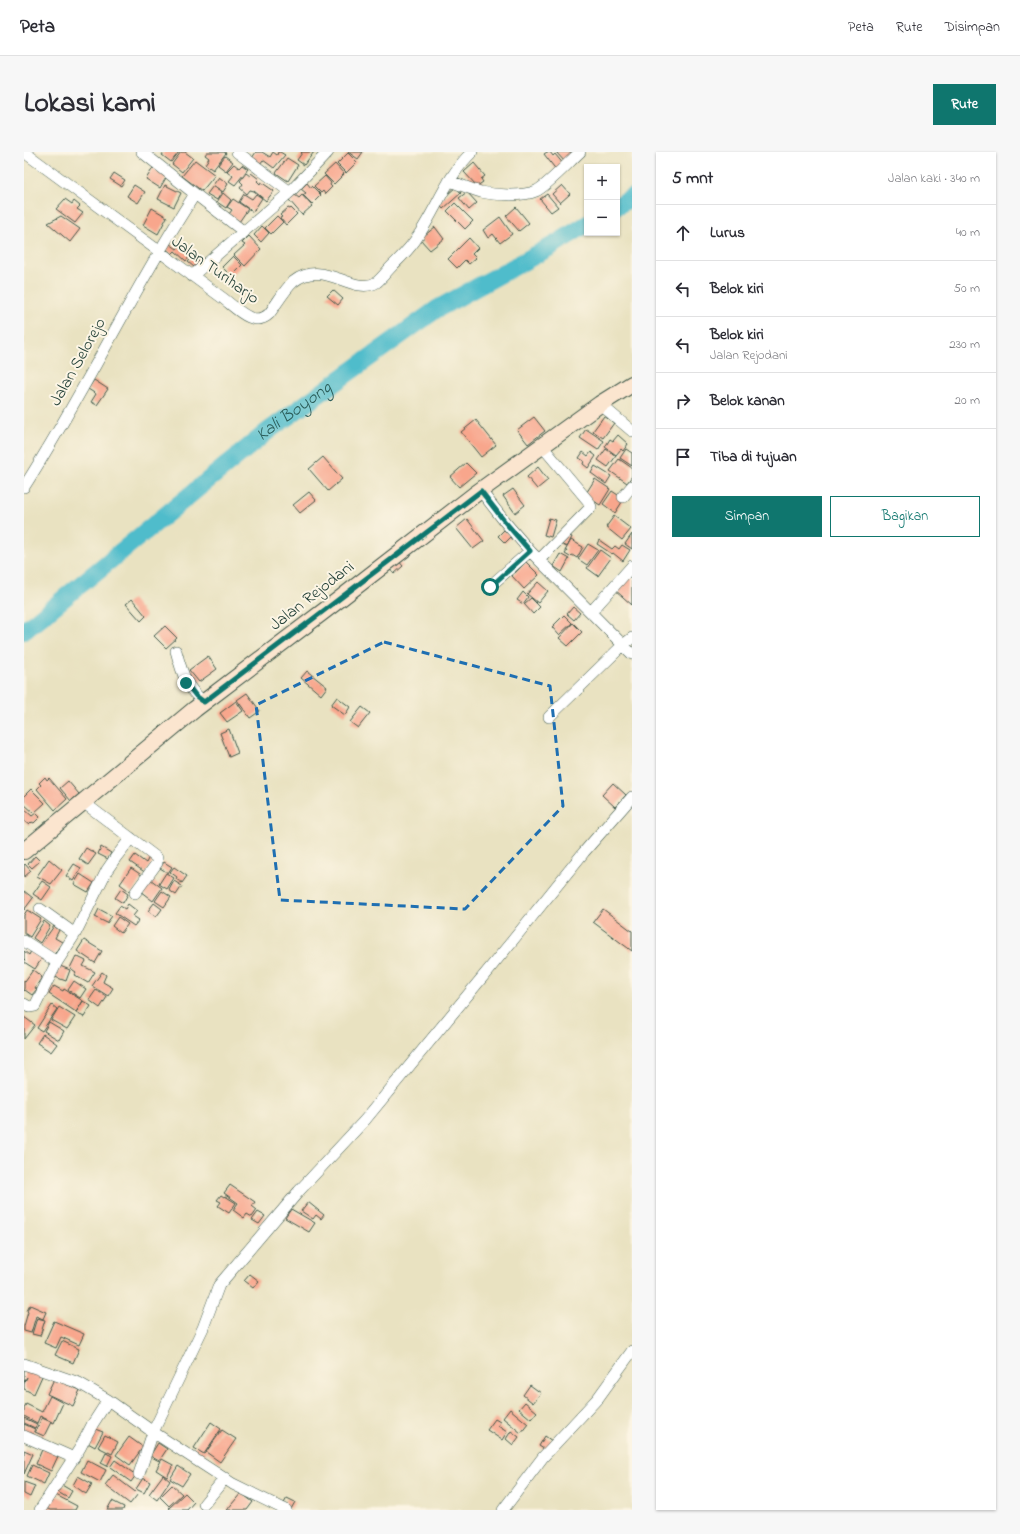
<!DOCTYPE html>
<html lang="id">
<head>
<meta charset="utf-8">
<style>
	body { margin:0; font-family:"Indie Flower",sans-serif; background:#f7f7f7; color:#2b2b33 }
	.controls { position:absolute; right:12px; top:12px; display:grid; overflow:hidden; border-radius:0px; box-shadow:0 1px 3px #0004 }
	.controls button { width:36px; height:36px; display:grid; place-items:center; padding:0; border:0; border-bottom:1px solid #e1e1e2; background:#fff; color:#2b2b33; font:20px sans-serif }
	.stop { position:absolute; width:12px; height:12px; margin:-9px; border:3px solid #0f766e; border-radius:50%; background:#fff }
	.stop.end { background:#0f766e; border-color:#fff; box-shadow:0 1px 4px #0008 }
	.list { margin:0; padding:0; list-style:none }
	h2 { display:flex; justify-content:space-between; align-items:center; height:52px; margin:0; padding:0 16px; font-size:17px }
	h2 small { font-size:13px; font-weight:400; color:#7c7c81 }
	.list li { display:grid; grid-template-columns:26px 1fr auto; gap:12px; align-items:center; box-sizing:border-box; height:56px; padding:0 16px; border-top:1px solid #e1e1e2 }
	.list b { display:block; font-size:15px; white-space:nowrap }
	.list p { margin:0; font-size:13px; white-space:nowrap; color:#7c7c81 }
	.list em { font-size:13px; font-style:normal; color:#7c7c81 }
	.actions { display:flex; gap:8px; padding:12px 16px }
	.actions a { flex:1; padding:9px 0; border:1px solid #0f766e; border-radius:0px; text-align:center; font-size:14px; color:#0f766e }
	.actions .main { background:#0f766e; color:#fff }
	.icon { flex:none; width:22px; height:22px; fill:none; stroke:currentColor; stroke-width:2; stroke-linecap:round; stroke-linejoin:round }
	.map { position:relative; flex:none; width:608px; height:1358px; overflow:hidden; border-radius:0px }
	header { display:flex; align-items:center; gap:24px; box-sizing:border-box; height:56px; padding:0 20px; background:#fff; border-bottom:1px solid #e1e1e2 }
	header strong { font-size:19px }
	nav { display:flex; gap:22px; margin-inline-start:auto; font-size:14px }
	.intro { display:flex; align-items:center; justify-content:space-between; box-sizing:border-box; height:96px; padding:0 24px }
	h1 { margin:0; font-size:28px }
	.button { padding:10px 18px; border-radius:0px; background:#0f766e; color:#fff; font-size:14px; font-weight:700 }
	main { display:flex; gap:24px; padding:0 24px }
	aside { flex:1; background:#fff; border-radius:0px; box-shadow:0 1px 3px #0004 }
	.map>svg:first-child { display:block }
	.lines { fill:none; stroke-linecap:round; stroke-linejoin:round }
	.river { stroke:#50bccb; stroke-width:18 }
	.building { fill:#f8a68c }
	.minor-casing { stroke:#3d5649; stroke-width:12 }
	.secondary-casing { stroke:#3d5649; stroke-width:18 }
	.minor { stroke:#fff; stroke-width:11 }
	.secondary { stroke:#fbe5cf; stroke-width:16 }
	.route { stroke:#0f766e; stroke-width:5 }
	.marked { fill:none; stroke:#1f6fb2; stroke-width:3; stroke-dasharray:8 5; stroke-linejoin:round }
	.labels { text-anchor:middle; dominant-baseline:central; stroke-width:4; stroke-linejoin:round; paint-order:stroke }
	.street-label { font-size:17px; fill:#1f3d34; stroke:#fcf5e5 }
	.water-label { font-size:18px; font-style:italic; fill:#2b5d5a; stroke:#fcf5e5 }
</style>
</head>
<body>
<header>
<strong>Peta</strong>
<nav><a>Peta</a><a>Rute</a><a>Disimpan</a></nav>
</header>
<div class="intro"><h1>Lokasi kami</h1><a class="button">Rute</a></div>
<main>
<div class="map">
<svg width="608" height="1358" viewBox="0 0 608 1358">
	<rect width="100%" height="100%" fill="#fcf5e5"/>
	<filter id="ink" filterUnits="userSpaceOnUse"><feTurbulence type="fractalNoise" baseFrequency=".025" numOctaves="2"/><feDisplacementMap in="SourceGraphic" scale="8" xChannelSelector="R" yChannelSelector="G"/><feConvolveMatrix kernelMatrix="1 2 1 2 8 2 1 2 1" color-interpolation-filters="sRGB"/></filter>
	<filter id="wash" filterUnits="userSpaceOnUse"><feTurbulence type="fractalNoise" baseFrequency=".012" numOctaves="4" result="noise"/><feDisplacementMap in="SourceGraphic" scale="16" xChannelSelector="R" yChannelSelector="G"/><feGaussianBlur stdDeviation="0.9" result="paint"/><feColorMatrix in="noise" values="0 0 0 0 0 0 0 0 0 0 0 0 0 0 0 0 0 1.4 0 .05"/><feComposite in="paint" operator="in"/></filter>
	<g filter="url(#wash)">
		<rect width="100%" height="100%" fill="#e9e2c1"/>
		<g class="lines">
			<g class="river">
				<path d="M593 54 608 45"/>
				<path id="s1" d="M0 479 244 279 413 157 528 94 563 72"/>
			</g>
		</g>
		<g id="blocks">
			<path class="building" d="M140 0H155L147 10 138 3Z
				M157 0H161L169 6 158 20 148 12Z
				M183 0H200L202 1 189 18 181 12 185 6 181 3Z
				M232 0H238L246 5 249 0 253 3 254 0H256L261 3 250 16 239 8 236 12 228 6Z
				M277 0H290L280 13 273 8 278 1Z
				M324 0H339L334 7Z
				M523 0H526L529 4 531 2 540 13 533 19 520 2Z
				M532 0H548L541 10Z
				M324 1 333 10 322 21 313 12Z
				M201 4 209 10 202 19 194 13Z
				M263 6 274 13 264 29 252 21Z
				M171 8 191 23 178 39 158 24Z
				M450 11 461 24 457 27 459 30 453 34 440 20Z
				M210 12 215 16 218 13 224 17 211 33 205 29 209 24 203 19Z
				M311 12 320 22 310 32 300 22Z
				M129 16 143 24 136 36 122 27Z
				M90 21 101 28 97 34 86 27Z
				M222 21 226 24 227 21 235 27 233 29 236 32 237 30 250 39 242 49 230 39 226 38 223 42 216 36 219 32 216 29Z
				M301 24 307 31 306 33 308 35 301 42 299 39 297 41 290 34Z
				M195 25 204 32 199 40 189 33Z
				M283 31 287 36 288 34 297 43 288 52 279 43 282 41 277 37Z
				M110 33 121 40 114 51 103 44Z
				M141 33 157 41 150 55 134 47Z
				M538 33 546 42 536 51 528 42Z
				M189 34 198 40 193 48 183 42Z
				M432 35 437 41 419 57 414 51Z
				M443 40 453 51 445 58 435 46Z
				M199 41 207 48 202 56 193 50Z
				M220 42 228 47 232 42 238 46 229 60 215 50Z
				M523 42 534 55 527 60 516 47Z
				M271 43 275 46 278 43 288 54 278 63 265 48Z
				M41 47 48 52 50 49 56 54 53 57 59 61 51 71 32 57Z
				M209 47 224 57 215 70 205 62 208 58 203 55Z
				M431 51 449 69 441 77 423 59Z
				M492 55 505 71 495 79 482 64Z
				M128 56 143 65 134 82 119 73Z
				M264 56 266 57 267 56 273 62 262 73 256 66 258 65 256 63Z
				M37 64 56 77 46 90 24 71Z
				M253 64 259 70 247 82 241 76Z
				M476 65 488 82 476 91 469 82 464 86 459 78Z
				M238 74 245 81 237 90 230 83Z
				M411 75 420 87 406 98 396 87Z
				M225 84 237 97 221 114 210 103 221 93 218 91Z
				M445 86 454 96 448 102 452 106 445 112 441 108 433 116 424 107Z
				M146 92 153 97 155 94 166 104 162 109 151 99 148 102 142 97Z
				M170 103 175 108 170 115 164 110Z
				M209 104 218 113 207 124 198 115Z
				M309 138 319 147 314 153 303 144Z
				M70 228 84 237 73 253 67 250 72 242 64 237Z
				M580 264 590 271 579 286 569 279Z
				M510 265 521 279 504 292 493 278Z
				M452 268 472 293 457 305 437 280Z
				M562 277 580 289 574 298 556 286Z
				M594 283 604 292 599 299 597 297 592 303 581 295 586 287 589 289Z
				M582 297 592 304 584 315 574 308Z
				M602 297 608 301V314L596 306Z
				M559 300 564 304 567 300 572 304 564 316 559 312 560 309 555 306Z
				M299 305 318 327 304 339 285 317Z
				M595 307 608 316V324L603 331 586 319Z
				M442 311 452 321 435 335 426 325Z
				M571 314 587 324 582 332 567 321Z
				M514 315 524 328 513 337 503 325Z
				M571 327 586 337 576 353 561 343Z
				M489 337 501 353 491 361 479 344Z
				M588 339 600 347 591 361 579 352Z
				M285 340 292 348 276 361 269 353Z
				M590 364 607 377 598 388 582 375Z
				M525 366 532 368 527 385 520 383Z
				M443 367 460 389 449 397 432 376Z
				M480 378 487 385 481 391 474 384Z
				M541 382 548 385 543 395 536 392Z
				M608 382V397L601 392Z
				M547 388 559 395 553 406 548 403 546 405 541 402 543 399H541Z
				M575 388 588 397 591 394 595 397 598 393 606 398 599 409 589 401 588 402 573 392Z
				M564 392 574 398 563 413 554 407Z
				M576 398 587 406 574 424 563 416Z
				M536 402 545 407 538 420 529 414Z
				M373 407 379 414 370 422 364 415Z
				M502 410 515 423 500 437 488 424Z
				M603 423 608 427V453L590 437Z
				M514 430 524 439 514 451 503 442Z
				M499 440 504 445 499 452 493 448Z
				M507 446 516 455 509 462 500 452Z
				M108 447 122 464 117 469 102 452Z
				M549 455 556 461 550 468 543 462Z
				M540 463 548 471 535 483 528 475Z
				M549 471 558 480 544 494 535 486Z
				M141 474 153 486 142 496 130 484Z
				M184 504 193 517 175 530 165 518Z
				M283 519 303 535 297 543 277 526Z
				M223 541 236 559 226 566 213 548Z
				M313 545 326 555 321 563 307 553Z
				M212 549 219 559 203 570 196 561Z
				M338 555 346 561 334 576 326 570Z
				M205 577 214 601 205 605 196 581Z
				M21 625 23 628 25 626 43 647 31 658 13 637 17 633 15 631Z
				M44 629 55 642 47 649 36 636Z
				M589 631 602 643 591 655 578 643Z
				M7 637 21 651 10 661 0 652V644Z
				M0 657 8 664 12 661 16 665 10 671 8 670 5 673 0 669Z
				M77 695 87 701 84 707 74 702Z
				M62 696 72 702 64 713 55 707Z
				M111 703 122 711 125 705 129 708 122 721 106 710Z
				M11 704 16 709 8 716 4 712Z
				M25 707 38 718 27 732 13 724Z
				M140 710 148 715 144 721 136 716Z
				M1 712 7 719 0 725V713Z
				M50 712 57 716 49 729 42 724Z
				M150 715 163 724 158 731 152 727 153 725 146 720Z
				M107 716 119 724 108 741 96 732Z
				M142 721 150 726 143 737 135 732Z
				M56 722 70 731 64 740 50 732Z
				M126 727 138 736 129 749 116 739Z
				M18 729 27 735 18 748 9 742Z
				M150 729 158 734 152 743 145 738Z
				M97 737 104 742 99 751 91 746Z
				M0 739 9 746 0 758Z
				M138 739 147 745 140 755 131 749Z
				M130 751 138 757 132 765 124 759Z
				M104 752 113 759 109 764 115 768 110 774 91 761 96 754 101 757Z
				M75 757 88 764 83 771 71 765Z
				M579 757 608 779V799L569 770Z
				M3 758 17 767 6 785 0 781V763Z
				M94 765 104 772 97 781 88 774Z
				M20 769 26 774 16 791 9 786Z
				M30 774 35 778 31 786 38 790 30 803 16 794Z
				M60 788 78 799 71 811 53 799Z
				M0 799 5 803 7 799 18 806 11 817 0 810 1 808 0 807Z
				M52 804 62 809 59 814 71 820 64 831 50 823 52 820 46 816Z
				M36 814 46 818 42 829 31 825Z
				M9 818 18 825 11 836 13 837 8 843 1 838 0 839V828L1 829Z
				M78 820 82 823 79 830 89 836 84 844 68 834Z
				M50 829 62 837 56 846 44 838Z
				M30 834 39 839 40 837 59 849 52 860 25 842Z
				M72 838 83 845 76 856 65 848Z
				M59 849 67 854 60 865 52 861Z
				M28 853 33 857 18 879 13 876Z
				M35 855 51 865 43 877 27 868Z
				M0 865 11 873 0 887Z
				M25 870 40 879 35 888 20 879Z
				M19 882 33 892 27 900 13 891Z
				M206 1033 231 1050 228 1054 233 1058 228 1065 223 1062 220 1066 209 1058 214 1051 200 1041Z
				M197 1043 200 1045 201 1044 212 1051 205 1061 194 1054 197 1050 193 1048Z
				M284 1050 300 1063 297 1067 292 1063 289 1067 277 1059Z
				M267 1057 291 1071 285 1080 261 1066Z
				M234 1060 241 1064 235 1072 228 1068Z
				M226 1122 235 1129 229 1136 220 1129Z
				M6 1153 22 1160 19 1167 12 1164 7 1181 0 1179V1174L4 1160 3 1159Z
				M13 1166 21 1168 16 1184 8 1182Z
				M30 1169 60 1182 55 1193 37 1185 32 1196 20 1191Z
				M38 1189 55 1197 49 1211 31 1203Z
				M0 1215 19 1222 10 1242 0 1237V1232L3 1225 0 1230Z
				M30 1227 56 1238 49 1254 23 1242Z
				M506 1233 517 1241 509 1251 499 1243Z
				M26 1244 39 1251 30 1271 16 1264 13 1271 0 1264V1256L2 1252 18 1260Z
				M501 1250 513 1260 507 1267 495 1257Z
				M486 1257 504 1272 497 1281 479 1266Z
				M0 1266 13 1272 11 1276 0 1271Z
				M18 1266 27 1270 20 1284 11 1280Z
				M471 1267 476 1270 474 1274 483 1280 478 1288 463 1278Z
				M187 1270 197 1277 180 1302 170 1296Z
				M0 1272 11 1277 7 1286 0 1282Z
				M71 1277 79 1280 71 1295 64 1291Z
				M198 1278 212 1287 196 1310 182 1300Z
				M487 1279 495 1285 489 1293 482 1287Z
				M81 1283 94 1290 88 1302 74 1295Z
				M521 1284 528 1289 523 1299 515 1294Z
				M105 1285 119 1295 106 1313 92 1303Z
				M134 1291 143 1297 135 1309 126 1304Z
				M19 1295 35 1302 27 1319 12 1312Z
				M0 1298 9 1302 0 1322Z
				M82 1301 88 1304 83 1314 77 1311Z
				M138 1307 149 1313 143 1325 132 1318Z
				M63 1308 82 1318 76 1330 57 1320Z
				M91 1308 112 1323 107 1330 86 1315Z
				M8 1313 25 1321 20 1332 3 1324Z
				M154 1314 166 1322 158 1334 146 1327Z
				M89 1323 114 1342 106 1352 81 1333Z
				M139 1323 146 1329 133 1348 125 1342Z
				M54 1324 68 1332 62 1342 49 1333Z
				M119 1326 126 1330 120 1341 112 1337Z
				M0 1330 11 1334 6 1345 0 1342Z
				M36 1332 48 1339 44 1346 32 1339Z
				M148 1333 158 1342 145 1354 136 1345Z
				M161 1341 170 1350 163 1358H147L145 1356Z
				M217 1341 229 1350 223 1358H203Z
				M30 1342 53 1354 51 1358H26L22 1356Z
				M263 1346 271 1350 267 1357 259 1353Z
				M88 1349 100 1355 99 1358H83Z"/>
		</g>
	</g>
	<g filter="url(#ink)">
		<use href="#blocks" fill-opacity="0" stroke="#3d5649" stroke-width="1"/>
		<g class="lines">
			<g class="minor-casing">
				<path id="minor" d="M0 0 200 147C213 157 230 176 245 162 252 153 261 137 269 130 300 105 329 145 353 130 358 126 363 119 368 114 377 105 387 96 394 84 413 56 423 24 448 0
					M118 0 171 42
					M213 0 266 40
					M425 29C435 32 446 37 457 40 471 43 498 45 512 39 523 34 546 9 556 0
					M168 124 266 40 304 0
					M576 252 608 279
					M0 335C61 240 109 137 171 42L219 79
					M457 339 481 370 506 399 608 502
					M599 345 608 334
					M515 408 567 355 565 350 518 294
					M465 435 506 399
					M567 460 608 414
					M152 499C158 521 162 536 180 550
					M525 565 599 493 608 486
					M59 650 133 706V711L111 741
					M16 757 51 782
					M0 789 33 810 11 854 5 855 0 852
					M33 810 51 782 83 718 92 705 107 686
					M0 1212 55 1231 84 1248 129 1280 209 1332 262 1358
					M0 1284 50 1306
					M115 1322 129 1280 179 1176 195 1133 275 1039 341 968 489 788 560 700 608 645
					M180 1352 201 1326
					M16 1358 56 1296 68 1273 84 1248
					M479 1358 519 1305 574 1246 608 1199"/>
			</g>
			<g class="secondary-casing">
				<path id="secondary" d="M0 699 171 557 308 453 450 343 576 252 608 232"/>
			</g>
			<use href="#minor" class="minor"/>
			<use href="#secondary" class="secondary"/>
		</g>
	</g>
	<g class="lines" filter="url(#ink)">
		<path class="route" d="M162 531 172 544 180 550 457 339 481 370 506 399 466 435"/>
	</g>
	<path class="marked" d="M360 490 526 534 539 654 441 757 256 748 232 553Z"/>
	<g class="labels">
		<g class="street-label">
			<text transform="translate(191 118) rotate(36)">Jalan Turiharjo</text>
			<text transform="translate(54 210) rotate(-61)">Jalan Selorejo</text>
			<text transform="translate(288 444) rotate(-38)">Jalan Rejodani</text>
		</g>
		<g class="water-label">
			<text stroke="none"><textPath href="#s1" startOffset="348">Kali Boyong</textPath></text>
		</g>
	</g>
</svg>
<div class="controls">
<button>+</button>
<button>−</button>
</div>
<div class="stop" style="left:466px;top:435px"></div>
<div class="stop end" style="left:162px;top:531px"></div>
</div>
<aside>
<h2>5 mnt<small>Jalan kaki · 340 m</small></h2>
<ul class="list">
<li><svg class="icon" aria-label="ahead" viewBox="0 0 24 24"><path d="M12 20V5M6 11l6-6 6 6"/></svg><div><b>Lurus</b></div><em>40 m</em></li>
<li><svg class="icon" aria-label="left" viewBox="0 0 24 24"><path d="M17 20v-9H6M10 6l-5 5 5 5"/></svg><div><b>Belok kiri</b></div><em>50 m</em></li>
<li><svg class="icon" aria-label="left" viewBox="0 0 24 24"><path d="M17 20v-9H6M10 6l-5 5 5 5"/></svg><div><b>Belok kiri</b><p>Jalan Rejodani</p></div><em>230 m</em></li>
<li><svg class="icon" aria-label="right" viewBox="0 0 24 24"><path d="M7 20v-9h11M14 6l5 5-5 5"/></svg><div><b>Belok kanan</b></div><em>20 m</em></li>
<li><svg class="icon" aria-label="arrive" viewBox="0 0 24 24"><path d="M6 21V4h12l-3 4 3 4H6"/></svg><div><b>Tiba di tujuan</b></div></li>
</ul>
<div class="actions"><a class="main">Simpan</a><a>Bagikan</a></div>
</aside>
</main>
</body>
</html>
